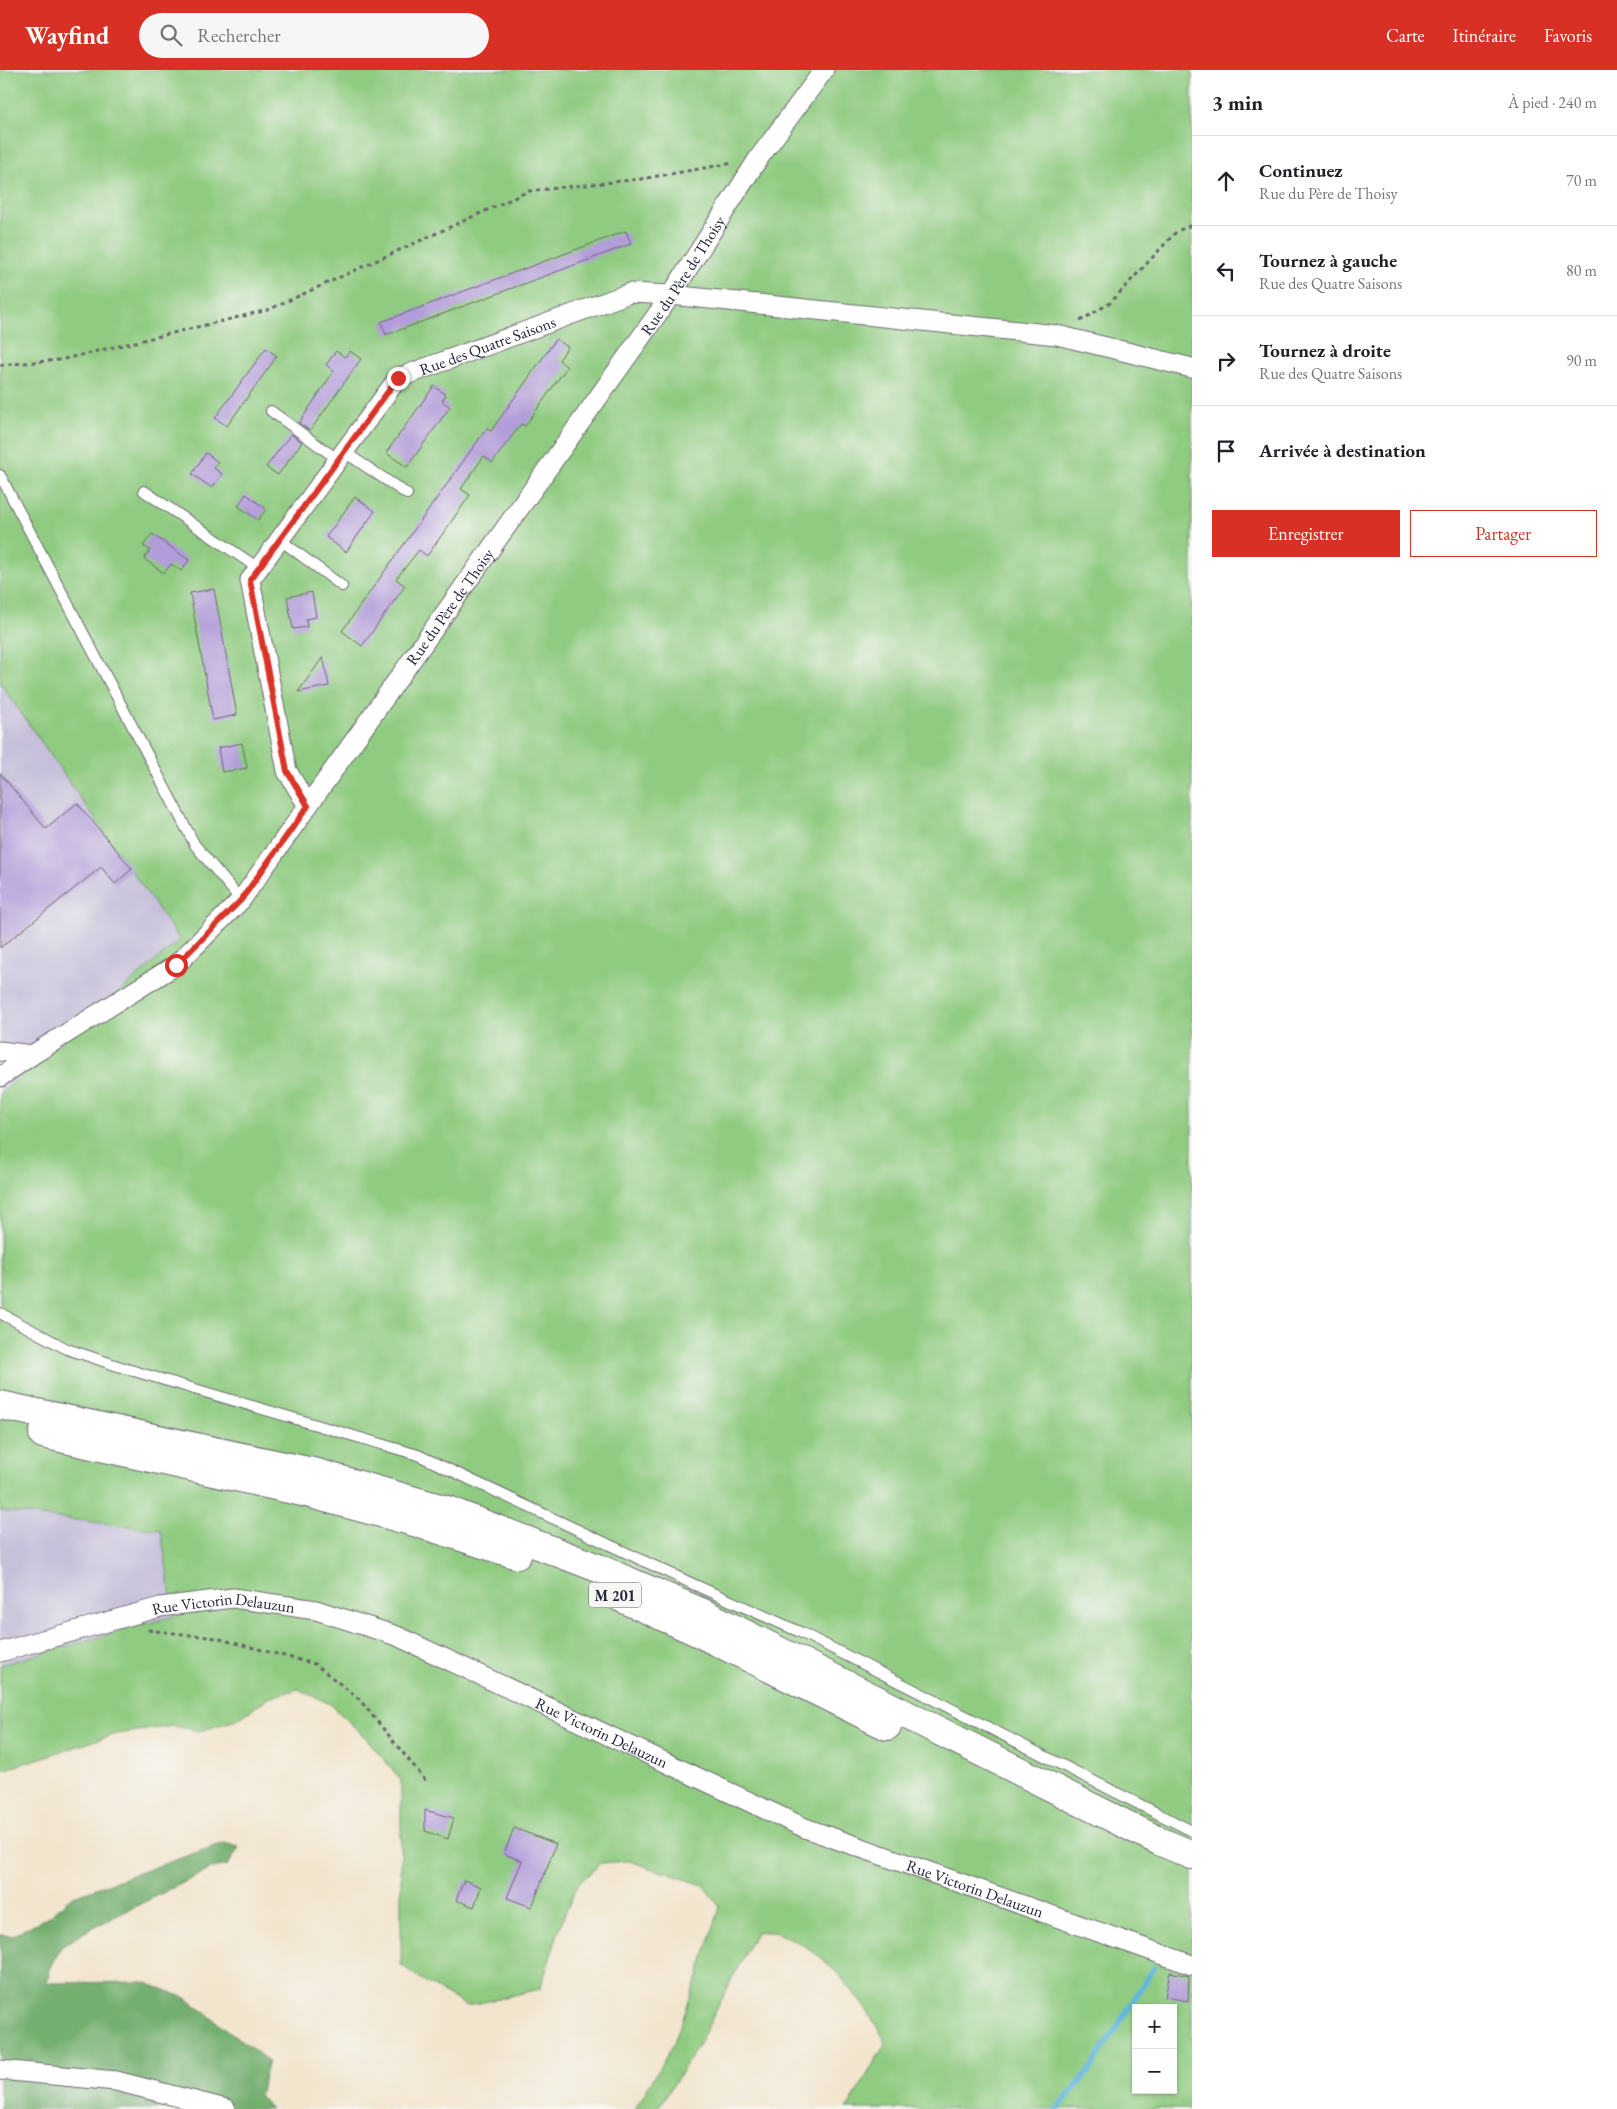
<!DOCTYPE html>
<html lang="fr">
<head>
<meta charset="utf-8">
<style>
	body { margin:0; font-family:"EB Garamond",serif; background:#f6f6f6; color:#202124 }
	.controls { position:absolute; right:15px; bottom:15px; display:grid; overflow:hidden; border-radius:0px; box-shadow:0 1px 4px #0004 }
	.controls button { width:45px; height:45px; display:grid; place-items:center; padding:0; border:0; border-bottom:1px solid #e0e0e0; background:#fff; color:#202124; font:25px sans-serif }
	.stop { position:absolute; width:15px; height:15px; margin:-11px; border:4px solid #d93025; border-radius:50%; background:#fff }
	.stop.end { background:#d93025; border-color:#fff; box-shadow:0 1px 5px #0008 }
	.list { margin:0; padding:0; list-style:none }
	h2 { display:flex; justify-content:space-between; align-items:center; height:65px; margin:0; padding:0 20px; font-size:21px }
	h2 small { font-size:16px; font-weight:400; color:#757577 }
	.list li { display:grid; grid-template-columns:32px 1fr auto; gap:15px; align-items:center; box-sizing:border-box; height:90px; padding:0 20px; border-top:1px solid #e0e0e0 }
	.list b { display:block; font-size:19px; white-space:nowrap }
	.list p { margin:0; font-size:16px; white-space:nowrap; color:#757577 }
	.list em { font-size:16px; font-style:normal; color:#757577 }
	.actions { display:flex; gap:10px; padding:15px 20px }
	.actions a { flex:1; padding:11px 0; border:1px solid #d93025; border-radius:0px; text-align:center; font-size:18px; color:#d93025 }
	.actions .main { background:#d93025; color:#fff }
	.icon { flex:none; width:28px; height:28px; fill:none; stroke:currentColor; stroke-width:2; stroke-linecap:round; stroke-linejoin:round }
	.map { position:relative; flex:none; width:1192px; height:2039px; overflow:hidden }
	header { display:flex; align-items:center; gap:30px; box-sizing:border-box; height:70px; padding:0 25px; background:#d93025; color:#fff }
	header strong { font-size:24px }
	nav { display:flex; gap:28px; margin-inline-start:auto; font-size:18px }
	.search { width:350px; height:45px; background:#f6f6f6; display:flex; align-items:center; gap:12px; box-sizing:border-box; padding:0 18px; border-radius:28px; color:#757577; font-size:19px }
	main { display:flex }
	aside { flex:1; background:#fff }
	.map>svg:first-child { display:block }
	.industrial { fill:#c6c0da }
	.green { fill:#8fcb80; stroke:#58765e; fill-rule:evenodd }
	.forest { fill:#73af6e; stroke:#4a6854 }
	.lines { fill:none; stroke-linecap:round; stroke-linejoin:round }
	.stream { stroke:#62b6de; stroke-width:5.5 }
	.building { fill:#b29cd9 }
	.service-casing { stroke:#6b666e; stroke-width:12 }
	.minor-casing { stroke:#6b666e; stroke-width:21 }
	.trunk-casing { stroke:#6b666e; stroke-width:30 }
	.path { stroke:#6b666e; stroke-width:3; stroke-dasharray:4 4; stroke-linecap:butt }
	.service { stroke:#fff; stroke-width:10 }
	.minor { stroke:#fff; stroke-width:19 }
	.trunk { stroke:#fff; stroke-width:28 }
	.route { stroke:#d93025; stroke-width:6 }
	.labels { text-anchor:middle; dominant-baseline:central; stroke-width:5; stroke-linejoin:round; paint-order:stroke }
	.shield { fill:#f6f6f2; stroke:#626272; stroke-width:1 }
	.shield-label { font-size:15px; font-weight:bold; fill:#22223b }
	.street-label { font-size:16px; fill:#22223b; stroke:#f6f6f2 }
</style>
</head>
<body>
<header>
<strong>Wayfind</strong>
<div class="search"><svg class="icon" aria-label="search" viewBox="0 0 24 24"><circle cx="10" cy="10" r="6"/><path d="M15 15l6 6"/></svg>Rechercher</div>
<nav><a>Carte</a><a>Itinéraire</a><a>Favoris</a></nav>
</header>
<main>
<div class="map">
<svg width="1192" height="2039" viewBox="0 0 1192 2039">
	<rect width="100%" height="100%" fill="#f6f6f2"/>
	<filter id="ink" filterUnits="userSpaceOnUse"><feTurbulence type="fractalNoise" baseFrequency=".02" numOctaves="2"/><feDisplacementMap in="SourceGraphic" scale="10" xChannelSelector="R" yChannelSelector="G"/><feConvolveMatrix kernelMatrix="1 2 1 2 8 2 1 2 1" color-interpolation-filters="sRGB"/></filter>
	<filter id="wash" filterUnits="userSpaceOnUse"><feTurbulence type="fractalNoise" baseFrequency=".0096" numOctaves="4" result="noise"/><feDisplacementMap in="SourceGraphic" scale="20" xChannelSelector="R" yChannelSelector="G"/><feGaussianBlur stdDeviation="1.12" result="paint"/><feColorMatrix in="noise" values="0 0 0 0 0 0 0 0 0 0 0 0 0 0 0 0 0 1.4 0 .05"/><feComposite in="paint" operator="in"/></filter>
	<g filter="url(#wash)">
		<rect width="100%" height="100%" fill="#f2e5ce"/>
		<path class="industrial" d="M0 613 180 870 0 1024Z
			M0 1441 161 1460 175 1546 0 1595Z"/>
		<path class="green" d="M0 0H1192V2039H847L886 1972C861 1929 828 1880 779 1864 772 1861 763 1862 756 1862L699 1974 663 2031 656 2039H635L673 1975 698 1906 720 1837 703 1815 629 1791 601 1793 578 1814 563 1848 540 1919 467 1936 430 1915 401 1895V1710L366 1668 330 1634 298 1619 268 1628 237 1650 199 1661 174 1656 116 1664 0 1701V1595L174 1546 161 1460 0 1441V1024L180 870 0 613ZM1136 1938H1173V2020H1136Z"/>
		<path class="forest" d="M223 1773 239 1777 228 1795 213 1798 90 1859 61 1877 51 1895 47 1913 144 1912 186 1928 268 1991 259 2025 271 2039H0V1865L12 1866 51 1845 71 1827Z"/>
		<g class="lines">
			<path class="stream" d="M1057 2039 1087 2004 1154 1898"/>
		</g>
		<g id="blocks">
			<path class="building" d="M626 161 631 174 386 265 381 252Z
				M556 269 568 277 559 290 567 297 525 356 521 354 492 393 484 386 461 419 470 425 427 486 419 480 396 509 405 516 362 576 342 561 487 358 491 361Z
				M266 278 277 286 227 356 215 348Z
				M336 281 345 287 350 281 361 289 310 361 299 353 334 301 326 295Z
				M434 316 446 325 442 331 450 337 407 397 386 383Z
				M291 364 302 372 278 405 266 397Z
				M206 383 218 392 214 398 222 404 212 418 192 404Z
				M246 424 266 439 258 450 238 436Z
				M355 427 375 441 346 482 326 467Z
				M152 464 189 490 181 501 171 494 164 503 144 489 150 480 143 476Z
				M214 519 237 645 213 650 190 523Z
				M312 522 316 547 306 549 307 557 293 559 287 527Z
				M323 587 329 616 298 622Z
				M242 673 247 698 222 702 218 678Z
				M0 703 46 759 77 733 132 799 115 814 101 797 0 878Z
				M425 1740 454 1748 448 1769 425 1761Z
				M514 1758 556 1774 532 1837 507 1828 522 1791 504 1784Z
				M464 1810 481 1817 474 1837 456 1830Z
				M1170 1902 1189 1906 1188 1931 1165 1927Z"/>
		</g>
	</g>
	<g filter="url(#ink)">
		<use href="#blocks" fill-opacity="0" stroke="#6b666e" stroke-width="1"/>
		<g class="lines">
			<g class="service-casing">
				<path id="service" d="M271 341 337 389
					M343 381 407 424
					M0 405 195 775 241 830
					M144 421 258 498
					M279 469 342 516
					M0 1243 67 1279 127 1299 418 1385 695 1515 800 1562 1192 1761"/>
			</g>
			<g class="minor-casing">
				<g id="minor">
					<path id="s1" d="M308 736 287 701 250 510 398 308 630 223 671 225 1057 265 1192 298"/>
					<path id="s2" d="M0 981 32 985 176 895 241 830 671 225 758 89 824 0"/>
					<path d="M0 1007 32 985"/>
					<path id="s3" d="M0 1582 160 1537 233 1528 316 1540 397 1566 805 1758 1192 1895"/>
					<path d="M0 2000 116 2011 226 2039"/>
				</g>
			</g>
			<g class="trunk-casing">
				<path id="trunk" d="M0 1335 317 1403 450 1441 598 1498 701 1542 1159 1771 1192 1785
					M43 1364 307 1423 421 1454 517 1485
					M619 1527 695 1561 887 1656"/>
			</g>
			<path class="path" d="M1080 251 1110 233 1177 161 1192 155
				M0 295 60 290 268 240 529 121 641 109 733 93
				M148 1560 216 1568 315 1594 359 1629 426 1711"/>
			<use href="#service" class="service"/>
			<use href="#minor" class="minor"/>
			<use href="#trunk" class="trunk"/>
		</g>
	</g>
	<g class="lines" filter="url(#ink)">
		<path class="route" d="M176 895 241 830 308 736 287 701 250 510 398 308"/>
	</g>
	<g class="labels">
		<rect class="shield" x="589" y="1512.5" width="52" height="25" rx="4"/>
		<g class="shield-label">
			<text x="615" y="1525">M 201</text>
		</g>
		<g class="street-label">
			<text stroke="none"><textPath href="#s2" startOffset="1059">Rue du Père de Thoisy</textPath></text>
			<text stroke="none"><textPath href="#s1" startOffset="581">Rue des Quatre Saisons</textPath></text>
			<text stroke="none"><textPath href="#s2" startOffset="654">Rue du Père de Thoisy</textPath></text>
			<text stroke="none"><textPath href="#s3" startOffset="230">Rue Victorin Delauzun</textPath></text>
			<text stroke="none"><textPath href="#s3" startOffset="635">Rue Victorin Delauzun</textPath></text>
			<text stroke="none"><textPath href="#s3" startOffset="1040">Rue Victorin Delauzun</textPath></text>
		</g>
	</g>
</svg>
<div class="controls">
<button>+</button>
<button>−</button>
</div>
<div class="stop" style="left:176px;top:895px"></div>
<div class="stop end" style="left:398px;top:308px"></div>
</div>
<aside>
<h2>3 min<small>À pied · 240 m</small></h2>
<ul class="list">
<li><svg class="icon" aria-label="ahead" viewBox="0 0 24 24"><path d="M12 20V5M6 11l6-6 6 6"/></svg><div><b>Continuez</b><p>Rue du Père de Thoisy</p></div><em>70 m</em></li>
<li><svg class="icon" aria-label="left" viewBox="0 0 24 24"><path d="M17 20v-9H6M10 6l-5 5 5 5"/></svg><div><b>Tournez à gauche</b><p>Rue des Quatre Saisons</p></div><em>80 m</em></li>
<li><svg class="icon" aria-label="right" viewBox="0 0 24 24"><path d="M7 20v-9h11M14 6l5 5-5 5"/></svg><div><b>Tournez à droite</b><p>Rue des Quatre Saisons</p></div><em>90 m</em></li>
<li><svg class="icon" aria-label="arrive" viewBox="0 0 24 24"><path d="M6 21V4h12l-3 4 3 4H6"/></svg><div><b>Arrivée à destination</b></div></li>
</ul>
<div class="actions"><a class="main">Enregistrer</a><a>Partager</a></div>
</aside>
</main>
</body>
</html>
